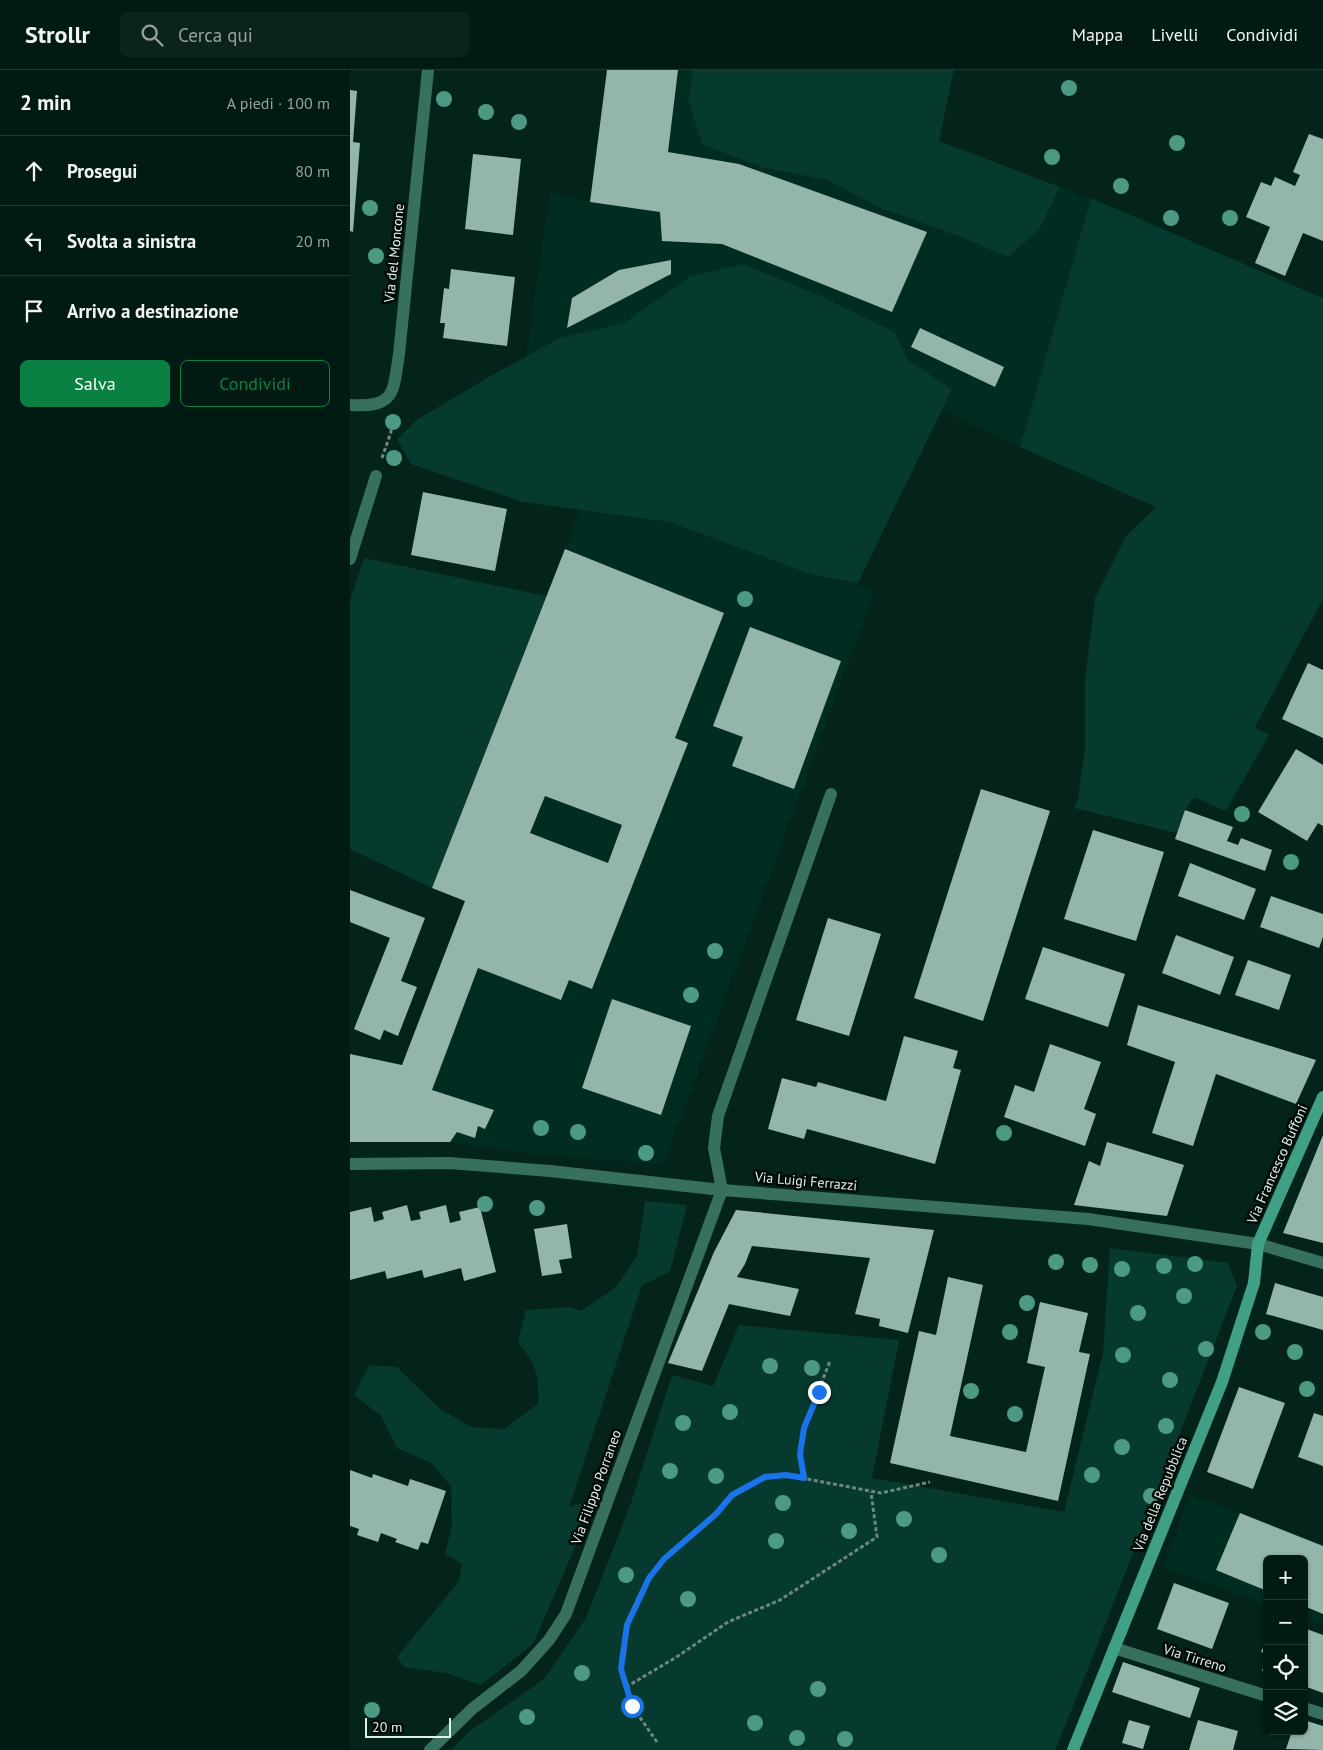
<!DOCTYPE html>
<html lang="it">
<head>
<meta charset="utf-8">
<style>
	body { margin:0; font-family:"PT Sans",sans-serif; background:#0c231d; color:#f1f3f6 }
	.controls { position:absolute; right:15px; bottom:15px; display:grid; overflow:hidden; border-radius:8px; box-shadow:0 1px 4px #0004 }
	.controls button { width:45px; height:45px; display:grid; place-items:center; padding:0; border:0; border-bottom:1px solid #233834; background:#021a14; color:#f1f3f6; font:25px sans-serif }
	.scale { position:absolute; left:15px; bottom:12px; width:86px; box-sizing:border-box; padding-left:5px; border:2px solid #def0e9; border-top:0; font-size:14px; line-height:18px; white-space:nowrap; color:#def0e9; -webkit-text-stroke:4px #010906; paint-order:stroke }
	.stop { position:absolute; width:15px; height:15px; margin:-11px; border:4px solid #1a73e8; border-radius:50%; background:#fff }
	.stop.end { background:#1a73e8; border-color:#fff; box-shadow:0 1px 5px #0008 }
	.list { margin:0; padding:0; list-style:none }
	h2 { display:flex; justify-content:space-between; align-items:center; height:65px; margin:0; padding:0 20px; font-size:21px }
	h2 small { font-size:16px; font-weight:400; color:#96a1a0 }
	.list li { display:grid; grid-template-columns:32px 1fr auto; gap:15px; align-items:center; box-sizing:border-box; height:70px; padding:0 20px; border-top:1px solid #233834 }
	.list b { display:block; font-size:19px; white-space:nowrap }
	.list em { font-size:16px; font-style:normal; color:#96a1a0 }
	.actions { display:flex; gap:10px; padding:15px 20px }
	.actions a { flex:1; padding:11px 0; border:1px solid #0b8043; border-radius:8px; text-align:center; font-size:18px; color:#0b8043 }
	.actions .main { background:#0b8043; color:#fff }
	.icon { flex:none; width:28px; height:28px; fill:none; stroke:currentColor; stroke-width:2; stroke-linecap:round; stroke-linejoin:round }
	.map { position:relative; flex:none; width:973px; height:1680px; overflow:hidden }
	header { display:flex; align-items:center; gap:30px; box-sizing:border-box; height:70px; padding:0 25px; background:#021a14; border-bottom:1px solid #233834 }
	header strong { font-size:24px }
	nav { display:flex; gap:28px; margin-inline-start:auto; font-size:18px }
	.search { width:350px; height:45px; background:#0c231d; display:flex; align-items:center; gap:12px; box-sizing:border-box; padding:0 18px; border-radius:8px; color:#96a1a0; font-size:19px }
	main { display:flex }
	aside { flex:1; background:#021a14 }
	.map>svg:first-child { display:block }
	.built { fill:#002c21 }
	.green { fill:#073a2e }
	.building { fill:#93b5aa; fill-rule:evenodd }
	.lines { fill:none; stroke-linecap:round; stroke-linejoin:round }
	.path { stroke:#6e8880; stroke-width:3; stroke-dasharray:4 2.5; stroke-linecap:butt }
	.street { stroke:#387060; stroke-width:12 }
	.secondary { stroke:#3fa086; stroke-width:12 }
	.tree { fill:#4c9a84 }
	.route { stroke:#1a73e8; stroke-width:6 }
	.labels { text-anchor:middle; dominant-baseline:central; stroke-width:5; stroke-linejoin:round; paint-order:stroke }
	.street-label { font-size:14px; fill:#def0e9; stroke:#010906 }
</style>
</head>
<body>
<header>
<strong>Strollr</strong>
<div class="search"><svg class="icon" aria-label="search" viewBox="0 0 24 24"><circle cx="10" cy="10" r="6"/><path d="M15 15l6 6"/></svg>Cerca qui</div>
<nav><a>Mappa</a><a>Livelli</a><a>Condividi</a></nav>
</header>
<main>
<aside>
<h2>2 min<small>A piedi · 100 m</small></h2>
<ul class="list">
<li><svg class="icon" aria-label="ahead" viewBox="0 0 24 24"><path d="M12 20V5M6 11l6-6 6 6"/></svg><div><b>Prosegui</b></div><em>80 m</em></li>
<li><svg class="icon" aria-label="left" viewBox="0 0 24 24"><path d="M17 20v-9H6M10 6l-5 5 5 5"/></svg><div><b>Svolta a sinistra</b></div><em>20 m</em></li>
<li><svg class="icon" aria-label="arrive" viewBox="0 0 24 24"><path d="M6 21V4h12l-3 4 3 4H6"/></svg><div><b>Arrivo a destinazione</b></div></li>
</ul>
<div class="actions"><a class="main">Salva</a><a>Condividi</a></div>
</aside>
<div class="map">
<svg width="973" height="1680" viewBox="0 0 973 1680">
	<rect width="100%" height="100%" fill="#03231b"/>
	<path class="built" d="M257 0H343L338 30 411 97 477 110 530 138 606 165 658 187 689 160 710 117 741 128 670 377 592 341 602 318 557 289 545 262 339 207 274 253 209 268 176 286 200 122 240 132Z
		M230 440 319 452 463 505 508 513 524 523 314 1094 190 1085 100 1072H0V984L52 995 115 832 82 818Z
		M840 1424 973 1474V1555L954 1548V1489H917V1535L813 1497Z"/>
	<path class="green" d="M343 0H604L589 71 710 117 689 160 658 187 606 165 530 138 477 110 411 97 352 74 338 30Z
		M741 128 973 228V529L905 657 919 665 876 741 844 727 835 740 827 763 724 738 728 728 735 680V611L745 528 776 466 806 437 670 377Z
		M393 194 470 226 545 262 557 289 602 319 508 513 463 505 319 452 173 432 61 394 47 369 68 349 139 307 209 268 274 253 339 207Z
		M14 488 196 526 82 818 0 779V531Z
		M295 1131 337 1135 320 1202 292 1215 219 1437 246 1429 183 1574 131 1615 96 1603 54 1597 47 1587 109 1511 112 1494 95 1484 102 1455 101 1416 81 1393 47 1378 31 1346 4 1325 19 1295 47 1297 90 1339 122 1357 154 1359 188 1334C189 1306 187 1294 168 1273L176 1240 220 1237 231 1241 266 1217 287 1186Z
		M760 1178 878 1193 887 1216 732 1614 705 1680H101L121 1660 194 1609 236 1548 281 1433 322 1305 363 1316 389 1255 549 1270 522 1408 714 1442 753 1283Z"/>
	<path class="building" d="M257 0H328L318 82 389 94 577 162 542 242 372 174 312 171 310 142 240 132Z
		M0 20 7 21 3 72 10 73 3 162 0 161Z
		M959 64 973 69V171L953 163 935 206 905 193 920 157 896 147 911 112 921 116 925 107 945 116 950 105 943 102Z
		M123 84 171 89 163 165 115 159Z
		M321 190V204L217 258 222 228 269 200Z
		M101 199 165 207 157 276 93 268 95 253H90L94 218 99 219Z
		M570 258 654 297 645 317 561 277Z
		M73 422 157 439 145 501 61 485Z
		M215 479 374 543 325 668 338 673 242 919 219 910 211 930 128 898 82 1020 144 1040 135 1059 128 1056 125 1068 107 1062 100 1072H0V984L52 995 115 831 82 818ZM195 726 272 755 258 793 180 763Z
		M400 557 491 591 444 719 382 696 393 667 363 656Z
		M958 593 973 600V668L932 649Z
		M946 679 973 695V756L968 753 957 771 908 742Z
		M631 719 700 741 633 951 564 928Z
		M835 740 883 757 877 771 888 775 891 768 922 780 915 801 825 769Z
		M743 760 814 782 786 871 714 849Z
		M840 793 906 819 894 850 828 826Z
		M0 820 75 848 51 911 67 917 48 966 34 960 30 970 4 959 40 868 0 852Z
		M921 826 973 844V867L969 878 910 857Z
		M478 848 531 864 499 966 446 950Z
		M826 865 884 887 870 925 812 903Z
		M693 877 775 904 758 957 675 929Z
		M898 890 941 905 929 940 885 925Z
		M262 929 341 956 311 1045 232 1018Z
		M788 935 966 990 946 1034 866 1004 843 1076 802 1063 825 992 777 975Z
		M554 966 608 981 603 998 611 1000 585 1094 457 1059 454 1069 418 1059 432 1008 466 1017 468 1012 536 1031Z
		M700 974 751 992 734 1039 746 1044 735 1076 654 1047 665 1015 684 1022Z
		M973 1065V1173L933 1163Z
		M757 1072 834 1095 817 1146 724 1135 739 1091 750 1096Z
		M57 1135 61 1151 71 1149 69 1142 96 1135 100 1153 111 1150 109 1142 130 1137 146 1202 114 1211 111 1198 74 1208 72 1200 37 1209 35 1201 0 1210V1142L21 1137 24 1152 34 1149 32 1142Z
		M386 1140 584 1160 558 1263 529 1256 530 1249 505 1244 520 1188 402 1176 395 1194 387 1207 449 1219 440 1246 379 1234 352 1301 318 1293 364 1182Z
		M217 1154 222 1188 209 1190 212 1203 192 1206 184 1159Z
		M598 1207 633 1215 600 1366 676 1382 695 1297 677 1293 690 1232 738 1243 729 1282 740 1284 708 1431 540 1393 569 1261 586 1265Z
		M925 1213 973 1227V1260L916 1244Z
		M889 1317 935 1333 903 1419 857 1402Z
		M964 1343 973 1346V1396L948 1387Z
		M0 1400 22 1408 23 1404 58 1416 60 1409 96 1421 78 1474 71 1472 68 1480 45 1472 47 1469 31 1463 28 1472 7 1465 9 1459 0 1456Z
		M890 1443 973 1476V1544L954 1536V1489H917V1521L866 1500Z
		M824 1513 879 1533 862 1579 807 1559Z
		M954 1558 973 1565V1623L954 1616Z
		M917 1568V1584L911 1582Z
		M916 1587H917V1603L912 1601Z
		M773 1592 850 1618 840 1648 762 1622Z
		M779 1650 800 1656 793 1679 772 1673Z
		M848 1650 888 1661 883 1680H839Z
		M954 1650 973 1656V1680L936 1679 942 1661H954Z"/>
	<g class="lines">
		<path class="path" d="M32 388 41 362 40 351
			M454 1408 451 1384 454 1358 480 1291
			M276 1617 325 1588 378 1552 430 1530 527 1467 521 1422
			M307 1672 282 1636 271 1599 277 1555 299 1508 314 1489 366 1444 382 1425 415 1407 436 1405 531 1423 580 1412"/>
		<path class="street" d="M0 335C46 338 43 322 49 284L78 0
			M0 489 26 406
			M0 1094 99 1093 200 1101 372 1120 738 1149 908 1174 973 1193
			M372 1120 364 1078 368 1046 481 724
			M764 1578 917 1626
			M954 1638 973 1644
			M80 1680 122 1639 171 1601 199 1570 216 1544 372 1120"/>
		<path class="secondary" d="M723 1680 872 1312 904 1213 908 1174 973 1027"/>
	</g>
	<g class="tree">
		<circle cx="719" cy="18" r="8"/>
		<circle cx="94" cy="29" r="8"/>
		<circle cx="136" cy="42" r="8"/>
		<circle cx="169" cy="52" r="8"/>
		<circle cx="827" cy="73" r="8"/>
		<circle cx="702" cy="87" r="8"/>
		<circle cx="771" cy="116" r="8"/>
		<circle cx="20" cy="138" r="8"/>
		<circle cx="821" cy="148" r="8"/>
		<circle cx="880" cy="148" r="8"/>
		<circle cx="26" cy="186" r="8"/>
		<circle cx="43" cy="352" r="8"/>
		<circle cx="44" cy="388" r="8"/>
		<circle cx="395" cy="529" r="8"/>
		<circle cx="892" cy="744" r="8"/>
		<circle cx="941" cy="792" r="8"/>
		<circle cx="365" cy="881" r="8"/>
		<circle cx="341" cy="925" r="8"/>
		<circle cx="191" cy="1058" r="8"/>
		<circle cx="228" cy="1062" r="8"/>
		<circle cx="654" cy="1063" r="8"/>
		<circle cx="296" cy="1083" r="8"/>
		<circle cx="135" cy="1134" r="8"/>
		<circle cx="187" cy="1138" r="8"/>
		<circle cx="706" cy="1192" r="8"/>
		<circle cx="845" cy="1194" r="8"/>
		<circle cx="740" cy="1195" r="8"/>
		<circle cx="814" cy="1196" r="8"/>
		<circle cx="772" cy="1199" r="8"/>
		<circle cx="834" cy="1226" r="8"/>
		<circle cx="677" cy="1233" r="8"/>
		<circle cx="788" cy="1243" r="8"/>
		<circle cx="660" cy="1262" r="8"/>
		<circle cx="913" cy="1262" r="8"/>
		<circle cx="856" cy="1279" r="8"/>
		<circle cx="945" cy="1282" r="8"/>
		<circle cx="773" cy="1285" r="8"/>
		<circle cx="420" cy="1296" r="8"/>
		<circle cx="462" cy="1298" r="8"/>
		<circle cx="820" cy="1310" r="8"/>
		<circle cx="957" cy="1319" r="8"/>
		<circle cx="621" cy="1321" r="8"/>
		<circle cx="380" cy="1342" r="8"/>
		<circle cx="665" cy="1344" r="8"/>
		<circle cx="333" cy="1353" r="8"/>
		<circle cx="816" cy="1356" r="8"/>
		<circle cx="772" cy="1377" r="8"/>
		<circle cx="320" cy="1401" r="8"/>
		<circle cx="742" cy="1405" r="8"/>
		<circle cx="366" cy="1406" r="8"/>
		<circle cx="801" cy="1426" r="8"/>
		<circle cx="433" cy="1433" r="8"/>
		<circle cx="554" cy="1449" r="8"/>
		<circle cx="499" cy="1461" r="8"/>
		<circle cx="426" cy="1471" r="8"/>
		<circle cx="589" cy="1485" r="8"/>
		<circle cx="276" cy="1505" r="8"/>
		<circle cx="338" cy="1529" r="8"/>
		<circle cx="232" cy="1603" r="8"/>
		<circle cx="468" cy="1619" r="8"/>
		<circle cx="22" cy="1640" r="8"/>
		<circle cx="177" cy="1647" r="8"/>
		<circle cx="405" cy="1653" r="8"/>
		<circle cx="447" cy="1668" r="8"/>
		<circle cx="495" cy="1669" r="8"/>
	</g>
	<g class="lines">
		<path class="route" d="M282 1636 271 1599 277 1555 299 1508 314 1489 366 1444 382 1425 415 1407 436 1405 454 1408 450 1384 454 1358 469 1322"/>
	</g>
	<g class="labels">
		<g class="street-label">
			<text transform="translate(44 183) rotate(-84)">Via del Moncone</text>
			<text transform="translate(927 1094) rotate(-66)">Via Francesco Buffoni</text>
			<text transform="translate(456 1111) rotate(5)">Via Luigi Ferrazzi</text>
			<text transform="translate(246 1417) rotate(-70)">Via Filippo Porraneo</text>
			<text transform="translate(810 1424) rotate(-68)">Via della Repubblica</text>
			<text transform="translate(845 1588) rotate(17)">Via Tirreno</text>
		</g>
	</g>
</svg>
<div class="controls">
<button>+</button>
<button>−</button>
<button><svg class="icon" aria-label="locate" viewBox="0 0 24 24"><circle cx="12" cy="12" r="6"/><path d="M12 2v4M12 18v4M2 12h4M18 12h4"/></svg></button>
<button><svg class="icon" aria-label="layers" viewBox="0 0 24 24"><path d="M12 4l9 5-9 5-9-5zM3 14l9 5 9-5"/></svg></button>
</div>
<div class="scale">20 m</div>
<div class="stop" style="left:282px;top:1636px"></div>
<div class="stop end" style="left:469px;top:1322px"></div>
</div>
</main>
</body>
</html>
